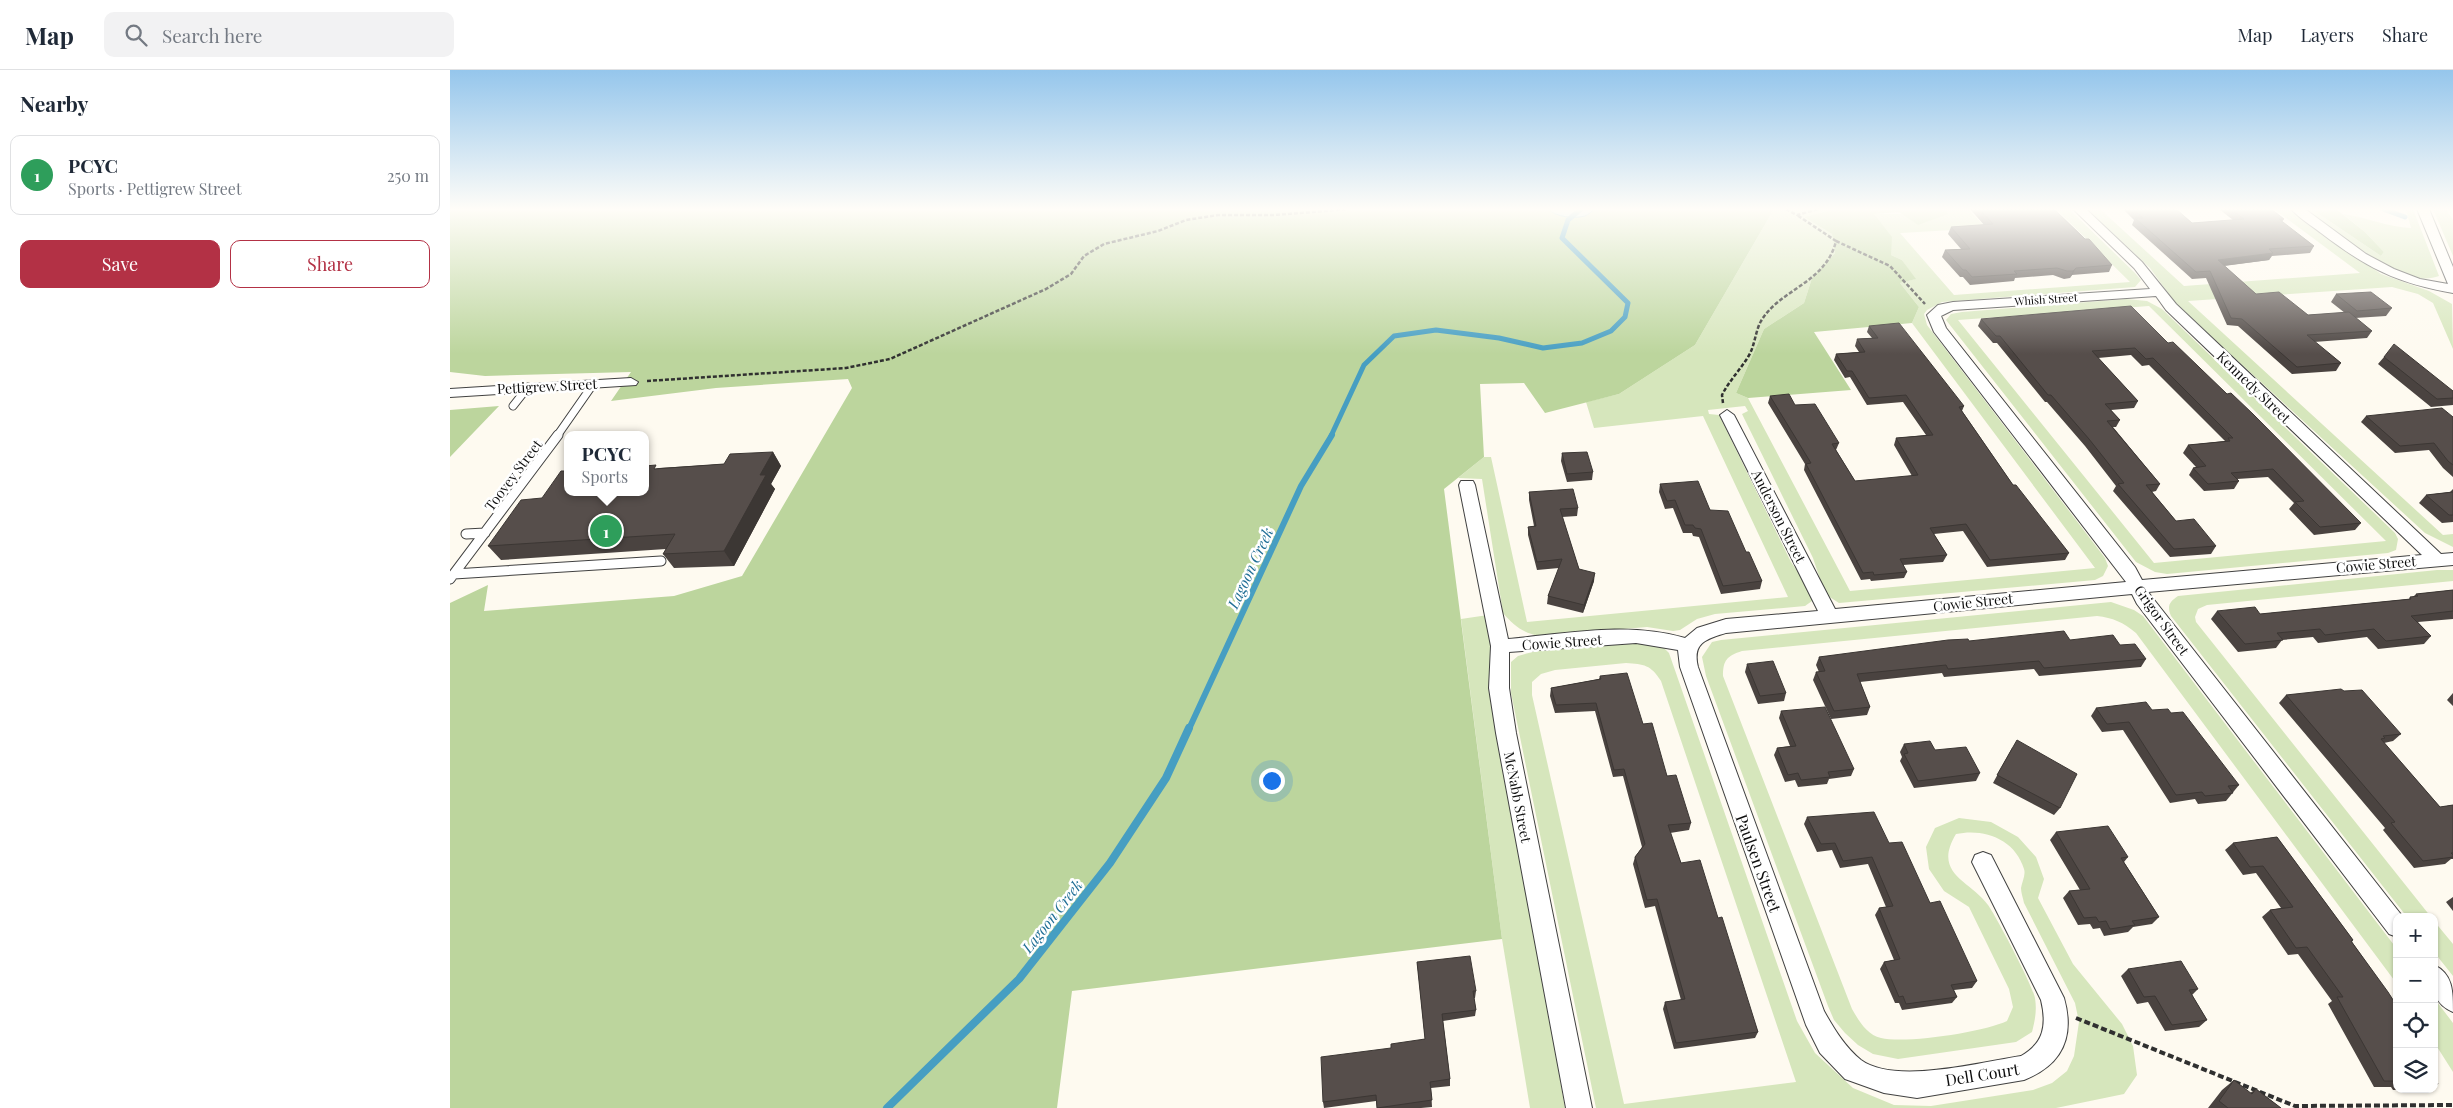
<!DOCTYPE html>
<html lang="en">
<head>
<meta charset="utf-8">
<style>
	body { margin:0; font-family:"Playfair Display",serif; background:#f2f2f3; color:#1f2937 }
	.controls { position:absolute; right:15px; bottom:15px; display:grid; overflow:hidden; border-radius:10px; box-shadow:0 1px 4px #0004 }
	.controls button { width:45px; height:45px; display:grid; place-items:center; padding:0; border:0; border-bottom:1px solid #e0e1e3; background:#fff; color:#1f2937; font:25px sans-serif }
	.you { position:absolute; left:821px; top:710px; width:18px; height:18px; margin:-12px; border:4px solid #fff; border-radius:50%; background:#1a73e8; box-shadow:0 0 0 8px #1a73e833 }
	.badge { display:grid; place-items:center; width:32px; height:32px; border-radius:50%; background:#b33145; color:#fff; font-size:16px; font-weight:700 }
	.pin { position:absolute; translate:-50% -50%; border:2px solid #fff; box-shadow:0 1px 5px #0006 }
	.popup { position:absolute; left:114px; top:361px; width:85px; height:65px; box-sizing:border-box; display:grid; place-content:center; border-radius:10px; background:#fff; filter:drop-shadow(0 1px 4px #0005); font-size:16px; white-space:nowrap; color:#747a83 }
	.popup b { font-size:19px; color:#1f2937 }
	.popup::after { content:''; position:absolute; left:50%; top:100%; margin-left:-10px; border:10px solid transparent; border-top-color:#fff }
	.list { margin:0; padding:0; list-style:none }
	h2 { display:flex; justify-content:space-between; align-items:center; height:65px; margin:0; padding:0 20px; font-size:21px }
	h2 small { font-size:16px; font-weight:400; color:#747a83 }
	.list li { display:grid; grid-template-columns:32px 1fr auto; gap:15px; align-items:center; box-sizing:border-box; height:80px; margin:0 10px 10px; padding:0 10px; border:1px solid #e0e1e3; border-radius:10px }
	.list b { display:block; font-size:19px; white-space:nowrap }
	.list p { margin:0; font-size:16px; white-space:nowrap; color:#747a83 }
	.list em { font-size:16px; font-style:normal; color:#747a83 }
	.actions { display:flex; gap:10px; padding:15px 20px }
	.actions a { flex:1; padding:11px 0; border:1px solid #b33145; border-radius:10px; text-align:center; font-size:18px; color:#b33145 }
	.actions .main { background:#b33145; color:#fff }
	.icon { flex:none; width:28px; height:28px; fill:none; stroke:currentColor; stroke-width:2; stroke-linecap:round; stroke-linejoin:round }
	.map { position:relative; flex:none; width:2003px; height:1038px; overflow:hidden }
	header { display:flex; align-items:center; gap:30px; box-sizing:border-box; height:70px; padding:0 25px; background:#fff; border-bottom:1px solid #e0e1e3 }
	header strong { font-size:24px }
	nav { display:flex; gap:28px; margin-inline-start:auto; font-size:18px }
	.search { width:350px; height:45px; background:#f2f2f3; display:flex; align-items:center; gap:12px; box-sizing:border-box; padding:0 18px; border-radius:10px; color:#747a83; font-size:19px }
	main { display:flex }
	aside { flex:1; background:#fff }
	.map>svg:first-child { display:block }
	.green { fill:#d6e6bc; fill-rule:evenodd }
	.forest { fill:#bcd59d }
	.water { fill:#b9e2f1; stroke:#469ec2 }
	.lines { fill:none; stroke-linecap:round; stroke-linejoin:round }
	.stream-far2 { stroke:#469ec2; stroke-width:5 }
	.stream-far1 { stroke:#469ec2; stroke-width:6 }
	.stream { stroke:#469ec2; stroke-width:8 }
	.service-far1-casing { stroke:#414141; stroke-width:9 }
	.service-casing { stroke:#414141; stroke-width:11 }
	.minor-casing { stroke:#414141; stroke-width:2 }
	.path-far1 { stroke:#303030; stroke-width:2.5; stroke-dasharray:4 2; stroke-linecap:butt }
	.path { stroke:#303030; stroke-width:4; stroke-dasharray:6 3; stroke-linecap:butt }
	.service-far1 { stroke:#fff; stroke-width:7 }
	.service { stroke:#fff; stroke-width:9 }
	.minor { fill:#fff; fill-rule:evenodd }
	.wall { fill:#4a4340 }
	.shaded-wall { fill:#3c3734 }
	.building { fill:#564e4b; stroke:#3c3734 }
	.labels { text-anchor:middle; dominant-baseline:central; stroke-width:5; stroke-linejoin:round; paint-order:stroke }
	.far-street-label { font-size:11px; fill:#0e0e0e; stroke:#fff }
	.street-label { font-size:14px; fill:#0e0e0e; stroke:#fff }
	.water-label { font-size:15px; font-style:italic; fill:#216f96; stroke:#fff }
	.near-street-label { font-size:16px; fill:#0e0e0e; stroke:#fff }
</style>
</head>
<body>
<header>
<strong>Map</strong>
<div class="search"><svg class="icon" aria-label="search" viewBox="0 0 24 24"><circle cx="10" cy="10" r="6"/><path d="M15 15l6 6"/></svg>Search here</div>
<nav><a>Map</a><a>Layers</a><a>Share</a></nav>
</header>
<main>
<aside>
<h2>Nearby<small></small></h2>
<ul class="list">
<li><span class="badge" style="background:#2e9e5b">1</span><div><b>PCYC</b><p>Sports · Pettigrew Street</p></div><em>250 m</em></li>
</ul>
<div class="actions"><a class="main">Save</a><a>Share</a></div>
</aside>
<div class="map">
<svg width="2003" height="1038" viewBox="0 0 2003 1038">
	<rect width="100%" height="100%" fill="#fefaf0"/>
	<path class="green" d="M1324 139H1384L1354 147 1382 164 1385 183 1362 208 1354 233 1314 259 1286 323 1298 328 1400 521 1645 498 1462 253 1469 237 1450 213 1465 209 1452 190 1441 185 1424 144H1498L1497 139H1518L1536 158 1450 163 1504 225 1680 212 1606 139H1619L1685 203 1691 210 1685 217 1492 232 1477 240 1474 244 1477 255 1655 488 1658 496 1653 506 1645 510 1389 533 1375 524 1363 488 1292 344 1298 341 1295 336 1258 340 1259 344 1269 345 1341 492 1362 523V531L1355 536 1265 544 1247 549 1230 560 1223 561 1197 557 1090 566C1074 564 1063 555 1053 543L1032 409 1008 408 1034 387H1041L1077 552 1338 527 1253 346 1144 358 1136 332 1169 324 1245 275Z
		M1637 139H1650L1734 216 1910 203 1824 139H1840L1931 204 1979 221 2002 234 2003 279 1983 233 1968 224 1942 217 1738 231 1993 465 2003 464V477L1975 463 1726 234 1700 198Z
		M1956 139H1963L1989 206C1950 221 1886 162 1856 140H1863L1931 186 1934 182 1915 162 1893 144C1916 147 1937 157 1961 158Z
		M1983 139H1996L2003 150V186Z
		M1676 229 1697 231 1712 239 1945 463 1948 469 1946 480 1938 483 1717 504 1705 502 1686 492 1496 250 1501 244 1512 242ZM1699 236 1936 471 1704 493 1508 250Z
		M1987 500H2003V511L1757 535 1748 539 1745 547 1746 552 1981 847H1957L1721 546C1717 536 1719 532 1728 526Z
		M1661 532 1684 540 1693 546 1947 879V914L1686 563C1673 552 1663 548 1647 546L1292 581C1277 586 1273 590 1273 606L1402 939C1409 951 1417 965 1431 968 1456 974 1534 962 1557 951L1563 937 1559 919 1519 837 1494 821 1479 799 1476 777 1485 758 1509 748 1541 752 1568 767 1586 787 1594 809 1588 828 1623 894 1672 954 1683 976 1687 1005 1674 1024 1606 1038H1146L1061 623V592L1068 586 1086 581 1190 573 1214 578 1219 583 1347 951 1365 983 1403 1018 1444 1035 1481 1036 1583 1020 1602 1013 1617 1001 1624 986 1629 952 1625 933 1574 833C1573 828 1571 823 1571 818 1572 812 1576 805 1574 799 1565 769 1534 758 1506 764 1482 804 1520 810 1538 835 1546 846 1583 916 1585 928 1587 941 1585 950 1582 962L1566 972 1448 989 1423 984 1408 975 1395 963 1384 950 1378 936 1256 606 1252 587 1262 572 1271 570ZM1176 593C1194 594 1201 595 1211 611L1346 1012 1174 1034 1082 625V612L1091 604 1105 600Z
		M1038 545 1044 575V634L1115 1038H1080L1052 869 1011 549Z
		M1984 851 2003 874V906L1984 882Z
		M1984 928 2003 953V1002L1984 972Z"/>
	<path class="forest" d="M0 139H1098C1106 147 1124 149 1135 146 1138 145 1142 141 1145 139H1324L1245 275 1169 324 1095 343 1074 313 1030 314 1034 387 994 419 1052 869 622 921 607 1038H0V533L38 515 34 541 224 526 292 506 402 318 398 309 266 318 161 331 181 302 35 306 0 302Z
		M1384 139H1497L1498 144 1468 155 1449 142 1424 144 1442 167 1441 185 1452 190 1466 209 1450 213 1469 237 1462 253 1364 262 1401 320 1298 328 1286 323 1314 259 1354 233 1362 208 1385 183 1382 164 1354 147Z
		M1855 139H1886L1915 162 1934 182 1931 186 1863 140Z
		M49 336 0 387V340Z"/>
	<path class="water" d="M1098 139H1145C1142 141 1138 145 1135 146 1124 149 1106 147 1098 139Z"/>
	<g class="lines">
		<path class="stream-far2" d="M1933 139 1955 147
			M881 366 914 295 944 266 986 260 1049 268 1093 278 1132 273 1161 261 1175 247 1178 233 1112 168 1118 150 1131 139"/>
		<path class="stream-far1" d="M739 659 851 416 882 365"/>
		<path class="stream" d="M437 1038 569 909 660 793 716 708 739 658"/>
		<g class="service-far1-casing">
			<path id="service-far1" d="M63 336 78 317
				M107 366 144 313"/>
		</g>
		<g class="service-casing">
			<path id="service" d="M16 464 35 463
				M4 504 211 491
				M0 509 108 365"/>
		</g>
		<g class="minor-casing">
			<path id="minor" d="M1623 139H1636L1692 192 1726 234 1991 484 2003 483V495L1698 522 1953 847H1947V867L1939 864 1687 534 1682 524 1276 563C1256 569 1242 573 1248 597L1374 941C1384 959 1395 977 1411 990 1445 1015 1531 992 1571 986 1594 973 1597 955 1591 930L1522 792 1525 785 1533 782 1541 785 1614 928C1625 967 1612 995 1574 1010L1467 1028 1434 1023 1395 1009 1370 983 1356 955 1230 597 1228 580 1186 573 1059 582V618L1066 663 1142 1038H1116L1046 663 1039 618 1041 576 1009 415 1011 411H1023L1025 415 1058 569C1115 564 1178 551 1235 568L1247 558 1276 549 1368 541 1270 345 1277 340 1284 345 1385 539 1676 512 1484 262 1477 245 1488 235 1503 232 1700 219 1684 198ZM1706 226 1716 240 1972 485 1692 510 1685 497 1496 258 1491 246 1503 240Z
				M1841 139H1855L1916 184 1944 199 1970 209 1998 214 1967 139H1979L2003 197V223C1946 213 1917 198 1871 163 1862 156 1849 148 1841 139Z
				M181 308 188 312 186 315 0 327V319Z
				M1984 895C2003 904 2003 921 2003 942 1980 932 1984 916 1984 895Z"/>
		</g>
		<path class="path-far1" d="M1336 139 1347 145 1368 139
			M1386 171 1440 196 1475 234
			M197 311 396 298 440 289 596 219 621 204 634 186 654 174 708 161 736 150 768 145H824L899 139
			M1273 333 1272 325C1279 311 1290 300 1298 287 1305 276 1305 262 1311 251 1330 219 1376 213 1386 171L1347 145"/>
		<path class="path" d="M1626 948 1845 1036 2003 1035"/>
		<use href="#service-far1" class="service-far1"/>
		<use href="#service" class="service"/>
		<use href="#minor" class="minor"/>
	</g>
	<path class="wall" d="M1520 139H1604L1662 195 1659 202 1622 205 1620 208 1614 209 1603 205 1565 208 1564 211 1520 215 1513 207H1510L1492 187 1495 180 1511 179 1498 164 1501 157 1534 155Z
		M1673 139H1726L1742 153 1783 150 1769 139H1821L1834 149 1832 152 1864 176 1860 183 1822 186 1819 190 1774 196 1806 224 1858 245 1895 243 1881 232 1886 224 1942 238 1936 246 1905 248 1922 261 1917 268 1864 272 1891 293 1886 301 1842 304 1788 256 1777 255 1756 208 1742 209 1682 155 1684 150Z
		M1531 249 1718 273 1911 453 1905 460 1864 465 1839 439 1844 433 1818 407 1787 409 1789 411 1784 419 1754 421 1739 405 1743 398 1746 397 1733 383 1738 375 1775 371 1699 295 1692 296 1681 285 1648 288 1688 331 1684 338 1661 340 1670 350 1666 357H1663L1710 414 1706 421 1702 422 1726 451 1766 476 1761 484 1720 487 1663 421 1666 416 1635 376 1597 332H1595L1547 273H1543L1528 256Z
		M1419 256 1514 336 1512 341 1563 415 1619 483 1615 490 1537 497 1513 461 1484 464 1497 485 1493 492 1453 495 1457 502 1454 508 1421 511 1420 509 1411 510 1354 400 1355 394 1318 333 1320 326 1345 335 1389 373 1386 380 1405 411 1462 406 1444 375 1446 368 1476 365 1453 332 1417 335 1400 307 1395 308 1384 290 1386 284 1409 282 1405 276 1407 269 1422 268 1417 262Z
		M1934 287 2003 321V335L1981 337 1928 294Z
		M1916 346 2003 347V407L1993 398 1979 380 1945 383 1911 352Z
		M323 382 331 396 321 414 325 419 284 496 224 498 213 484 216 479 51 490 38 476 92 428 209 398 274 394Z
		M1112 383 1143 402 1142 410 1117 412 1111 391Z
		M1210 414 1260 440 1296 482 1312 511 1310 519 1271 524 1249 467 1243 466 1242 463H1233L1223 438 1215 439 1209 422Z
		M2003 419V452L1992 453 1969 433 1976 425 2000 422Z
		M1079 422 1128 438 1127 446 1112 447 1129 499 1144 511 1133 543 1097 534 1098 526 1109 498 1087 500 1078 465V457L1084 456 1079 430Z
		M2003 520V549L1968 552 1981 566 1974 574 1928 579 1917 567 1868 573 1863 567 1832 570 1826 578 1788 582 1761 549 1767 541 1810 544 1959 529 1960 527H1963L1966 524Z
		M1620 570 1670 575 1696 589 1691 597 1589 606 1584 599 1494 607 1492 603 1410 612 1420 637 1417 645 1381 649 1363 610 1366 602H1369L1366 595 1369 587 1519 571Z
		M1297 594 1336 623 1334 631 1308 634 1295 602Z
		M1150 606 1193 654 1217 706 1241 753 1239 760 1220 763 1231 793 1268 848 1308 962 1305 968 1224 979 1213 939 1215 932 1231 930 1205 836 1195 838 1183 794 1185 787 1192 777 1173 706 1163 707 1145 641 1105 643 1100 626 1101 618 1149 609Z
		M1894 621 1951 664 1943 671 1934 673 1990 737 2003 735V789H2001L1995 794 1964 798 1933 760 1935 758 1829 633 1836 625Z
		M2003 623V636L1997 630Z
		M1646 638 1702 640 1721 643 1789 715 1776 731 1748 734 1745 729 1720 733 1673 660 1652 662 1641 646Z
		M1331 641 1404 699 1401 706 1379 709 1377 714 1348 717 1345 710 1335 712 1324 685 1327 678 1340 676 1329 648Z
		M1454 674 1485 680 1530 703 1526 711 1464 718 1450 691 1452 687 1450 682Z
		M1562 678 1610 738 1604 745 1543 713Z
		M1357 747 1439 773 1480 833 1527 911 1522 918 1504 920 1507 927 1502 933 1452 940 1449 933H1445L1430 899 1434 892 1444 890 1425 845 1429 838 1436 837 1418 794 1390 798 1382 780 1367 782 1354 754Z
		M1606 762 1678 787 1674 792 1709 847 1702 854 1683 857 1678 862 1654 866 1650 858 1643 859 1640 854 1628 855 1613 828 1619 821 1630 820 1600 770Z
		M1827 767 1903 870 1902 872 1947 936V1019H1980L1978 1020H1943L1941 1017H1924L1878 934 1882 931 1848 884 1838 885 1812 847 1820 840 1831 838 1806 803 1793 805 1775 780 1783 773Z
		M2003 827V841L1996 832Z
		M967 892 1026 921 1025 928H1024L1026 940 1025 946 993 951 1000 1009V1016L981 1018 982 1037 971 1038H927L926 1031 874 1038 873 1032 941 978 975 969Z
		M1678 899 1748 919 1742 925 1757 950 1749 957 1715 961 1698 932 1687 934 1671 906Z
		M1784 1010 1800 1023 1806 1019 1831 1038H1758L1772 1020Z"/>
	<path class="shaded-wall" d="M1823 183 1819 190 1764 197 1768 190Z
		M1626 198 1622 205 1620 208 1623 201Z
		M323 382 331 396 321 414 325 419 284 496 274 481 310 405Z
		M1145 503 1144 511 1133 543 1134 535Z"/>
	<path class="building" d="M1529 139H1604L1635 169H1639L1662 195 1626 198 1623 201H1617L1607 198 1564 201 1567 204 1522 207 1516 200H1513L1495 180 1520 179 1501 157 1543 154Z
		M1683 139H1726L1742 153 1794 149 1780 139H1821L1834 149H1829L1864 176 1819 179 1823 183 1768 190 1806 224 1829 222 1858 245 1899 242 1922 261 1857 265 1891 293 1847 297 1792 249 1781 248 1760 201 1746 202 1685 148H1693Z
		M1921 222 1942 238 1907 241 1886 224Z
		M1681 236 1718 273 1723 272 1777 324 1781 323 1803 344 1911 453 1870 457 1845 432 1854 431 1823 399 1781 403 1789 411 1758 414 1743 398 1756 396 1738 375 1780 371 1778 368H1783L1703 288 1696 289 1685 278 1642 281 1688 331 1655 334 1670 350 1657 351 1710 414 1696 415 1726 451 1744 449 1766 476 1724 479 1668 414 1674 413 1639 369 1601 325H1598L1550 266H1546L1531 249Z
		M1449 253 1514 336 1509 337 1563 415H1566L1619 483 1540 490 1516 454 1480 458 1497 485 1450 489 1457 502 1424 505 1423 502 1413 503 1356 394 1361 393 1320 326 1339 324 1345 335 1365 334 1389 373 1382 374 1405 411 1468 405 1446 368 1483 365 1456 325 1419 328 1402 301H1397L1386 284 1415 282 1407 269 1428 268 1419 256Z
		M1944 274 2003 321V328L1987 329 1934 287Z
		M1992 338 2003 347V395L1998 391 1984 373 1950 376 1916 346Z
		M323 382 310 405H316L274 481 213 484 225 464 38 476 71 430 92 428 111 401H117V422H195V396L206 395 204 399 274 394 280 384Z
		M1137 382 1143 402 1117 404 1112 383Z
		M1248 411 1260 440 1278 441 1296 482H1299L1312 511 1273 516 1251 459 1245 458 1243 455H1235L1225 430 1217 431 1210 414Z
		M1123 419 1128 438 1110 439 1129 499 1145 503 1134 535 1098 526 1112 489 1087 492 1078 457 1086 456 1079 422Z
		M2003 422V445H1999L1976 425Z
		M2003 520V541L1961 546 1981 566 1936 571 1924 559 1875 565 1870 559 1827 563 1833 570 1795 574 1767 541 1805 537 1810 544 1961 529 1960 527 1968 526 1966 524Z
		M1614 561 1620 570 1663 565 1670 575 1685 574 1696 589 1594 598 1589 591 1498 599 1496 595 1407 604 1420 637 1384 641 1366 602 1375 601 1369 587 1498 570 1518 569 1519 571Z
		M1323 591 1336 623 1310 626 1297 594Z
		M1177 603 1193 654 1202 653 1217 706 1226 705 1241 753 1218 755 1231 793 1250 790 1268 848 1272 847 1308 962 1226 973 1215 932 1235 929 1207 829 1197 830 1185 787 1195 774 1174 699 1164 700 1146 633 1106 635 1101 618 1151 609 1150 606Z
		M1891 619 1894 621 1912 620 1951 664 1933 666 1935 668 1931 669 1990 737 2003 735V783H2001L2003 785V787L1973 791 1941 753 1945 752 1836 625Z
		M1696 632 1702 640 1718 639 1721 643 1733 642 1789 715 1778 716 1783 723 1755 726 1752 722 1726 725 1679 652 1657 654 1646 638Z
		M1375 637 1404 699 1378 702 1380 707 1351 710 1348 703 1338 705 1327 678 1346 676 1331 641Z
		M1567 670 1627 704 1610 738 1547 705Z
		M1480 671 1485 680 1516 677 1530 703 1468 711 1454 684 1458 683 1454 674Z
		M1424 742 1439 773 1452 772 1480 833 1490 831 1527 911 1501 915 1507 927 1456 934 1453 926 1449 927 1434 892 1450 889 1429 838 1443 836 1422 787 1393 791 1385 773 1371 774 1357 747Z
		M1658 756 1678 787 1671 788 1709 847 1682 851 1685 855 1660 859 1656 851 1649 852 1646 847 1634 848 1619 821 1640 819 1606 762Z
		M1827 767 1903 870 1901 871 1938 922 1947 936V1011H1934L1887 927H1893L1857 877 1846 878 1820 840 1843 837 1813 796 1800 797 1783 773Z
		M1020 886 1026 921H1023L1026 940 992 944 1000 1009 980 1012 982 1030 927 1038 926 1025 873 1032 871 987 941 978V974L975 969 967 892Z
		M1731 891 1748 919 1739 920 1757 950 1722 955 1705 926 1694 927 1678 899Z
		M1984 1007 1988 1014H1984Z
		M1784 1010 1802 1024 1806 1019 1831 1038H1778L1769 1031Z"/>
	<linearGradient id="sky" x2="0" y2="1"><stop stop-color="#95c6ec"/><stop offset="0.49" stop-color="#fffdf8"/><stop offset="1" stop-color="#fffdf8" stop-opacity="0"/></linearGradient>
	<rect width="2003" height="284" fill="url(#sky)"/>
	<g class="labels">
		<g class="far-street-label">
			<text transform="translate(1596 229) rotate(-4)">Whish Street</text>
		</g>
		<g class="street-label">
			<text transform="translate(97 316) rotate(-3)">Pettigrew Street</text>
			<text transform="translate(1804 317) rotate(44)">Kennedy Street</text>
			<text transform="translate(63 405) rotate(-53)">Toovey Street</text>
			<text transform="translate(1329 446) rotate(63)">Anderson Street</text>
			<text transform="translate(1926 494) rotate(-5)">Cowie Street</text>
			<text transform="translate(1523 532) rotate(-6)">Cowie Street</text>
			<text transform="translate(1712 550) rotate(54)">Grigor Street</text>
			<text transform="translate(1112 572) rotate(-4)">Cowie Street</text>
			<text transform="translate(1068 727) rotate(79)">McNabb Street</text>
		</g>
		<g class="water-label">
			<text transform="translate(800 498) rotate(-65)">Lagoon Creek</text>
			<text transform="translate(602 846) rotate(-52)">Lagoon Creek</text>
		</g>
		<g class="near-street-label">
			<text transform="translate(1309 793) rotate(70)">Paulsen Street</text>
			<text transform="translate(1532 1004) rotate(-9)">Dell Court</text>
		</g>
	</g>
</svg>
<div class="controls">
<button>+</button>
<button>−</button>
<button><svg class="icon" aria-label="locate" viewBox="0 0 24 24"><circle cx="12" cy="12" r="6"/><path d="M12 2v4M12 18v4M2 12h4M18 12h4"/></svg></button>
<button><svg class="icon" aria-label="layers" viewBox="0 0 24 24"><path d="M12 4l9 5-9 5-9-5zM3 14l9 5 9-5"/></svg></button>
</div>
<div class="you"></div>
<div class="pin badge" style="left:156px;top:461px;background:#2e9e5b">1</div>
<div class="popup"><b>PCYC</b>Sports</div>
</div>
</main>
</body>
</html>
